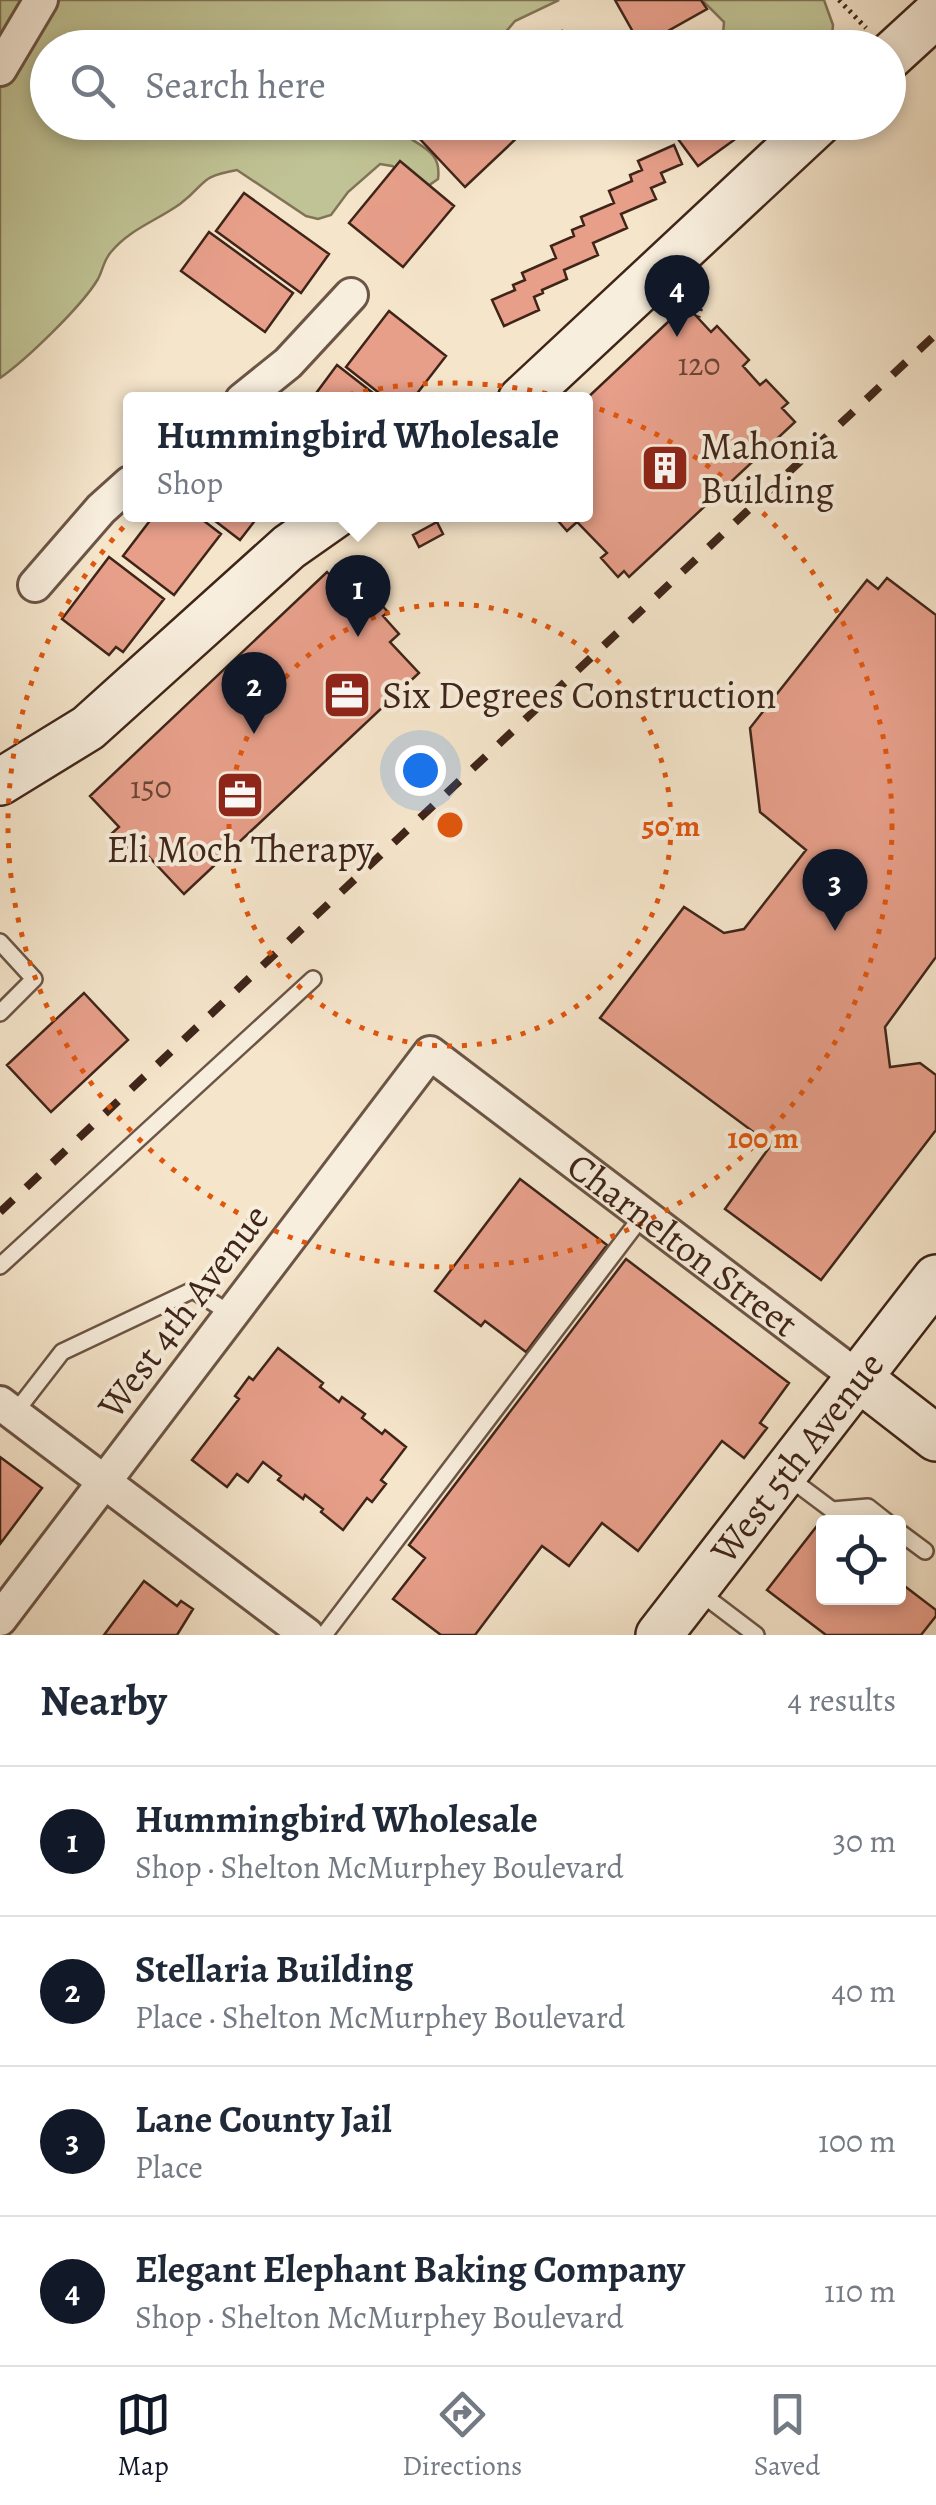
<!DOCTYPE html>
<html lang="en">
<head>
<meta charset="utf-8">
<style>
	body { margin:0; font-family:Alegreya,serif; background:#f6f6f7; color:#1f2937 }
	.controls { position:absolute; right:30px; bottom:30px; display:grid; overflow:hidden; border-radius:10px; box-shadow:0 5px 15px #0003 }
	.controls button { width:90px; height:90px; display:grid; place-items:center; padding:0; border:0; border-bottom:2px solid #e0e1e3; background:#fff; color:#1f2937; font:50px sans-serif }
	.you { position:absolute; left:420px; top:770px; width:35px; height:35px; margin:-25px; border:8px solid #fff; border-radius:50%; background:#1a73e8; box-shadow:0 0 0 15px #1a73e833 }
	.badge { display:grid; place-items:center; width:65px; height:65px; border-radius:50%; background:#111827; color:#fff; font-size:32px; font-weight:700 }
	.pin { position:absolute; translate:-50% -82px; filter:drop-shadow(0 2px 5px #0008) }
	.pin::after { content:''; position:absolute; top:52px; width:35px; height:30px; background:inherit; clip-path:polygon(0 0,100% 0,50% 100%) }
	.popup { position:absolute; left:123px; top:392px; width:470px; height:130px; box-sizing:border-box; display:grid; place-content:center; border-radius:10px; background:#fff; filter:drop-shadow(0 2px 8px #0005); font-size:32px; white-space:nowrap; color:#747a83 }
	.popup b { font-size:38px; color:#1f2937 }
	.popup::after { content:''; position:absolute; left:50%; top:100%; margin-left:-20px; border:20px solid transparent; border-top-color:#fff }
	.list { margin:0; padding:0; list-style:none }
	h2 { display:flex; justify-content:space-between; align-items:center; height:130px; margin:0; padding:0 40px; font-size:42px }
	h2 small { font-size:32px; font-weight:400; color:#747a83 }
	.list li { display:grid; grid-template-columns:65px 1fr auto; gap:30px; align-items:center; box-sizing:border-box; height:150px; padding:0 40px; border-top:2px solid #e0e1e3 }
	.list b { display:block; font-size:38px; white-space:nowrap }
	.list p { margin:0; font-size:32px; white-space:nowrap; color:#747a83 }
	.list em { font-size:32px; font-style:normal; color:#747a83 }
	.icon { flex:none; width:55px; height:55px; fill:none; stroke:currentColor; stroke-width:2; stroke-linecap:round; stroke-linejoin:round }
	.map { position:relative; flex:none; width:936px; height:1635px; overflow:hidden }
	.search { position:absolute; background:#fff; box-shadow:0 5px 15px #0003; left:30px; right:30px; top:30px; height:110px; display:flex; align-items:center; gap:25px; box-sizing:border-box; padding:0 35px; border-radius:55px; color:#747a83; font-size:38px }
	.sheet { height:730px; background:#fff }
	nav { display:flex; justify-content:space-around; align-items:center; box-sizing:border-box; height:140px; border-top:2px solid #e0e1e3; background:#fff; font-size:28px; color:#747a83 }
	nav a { display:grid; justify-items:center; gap:5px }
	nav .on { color:#111827 }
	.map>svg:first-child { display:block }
	.green { fill:#c0c395; stroke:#807457; stroke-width:2.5 }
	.building { fill:#e79f8a; stroke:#3f2519; stroke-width:2.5 }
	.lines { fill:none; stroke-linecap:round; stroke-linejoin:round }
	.lane-casing { stroke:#6c5546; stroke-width:20 }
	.street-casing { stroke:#6c5546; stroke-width:38 }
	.secondary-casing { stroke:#3f2519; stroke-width:50 }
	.path { stroke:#3f2519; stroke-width:5; stroke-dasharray:2.5 5; stroke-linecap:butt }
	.lane { stroke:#f8eedd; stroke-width:15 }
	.street { stroke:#f8eedd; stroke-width:32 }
	.secondary { stroke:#f8eedd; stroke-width:45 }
	.rail { stroke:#3f2519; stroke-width:8; stroke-dasharray:18 18; stroke-linecap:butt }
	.ring { fill:none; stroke:#e0560d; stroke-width:5; stroke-dasharray:5 10 }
	.labels { text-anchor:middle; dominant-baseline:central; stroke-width:8; stroke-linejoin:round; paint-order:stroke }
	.number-label { font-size:32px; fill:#694435 }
	.poi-label { font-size:38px; fill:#3f2519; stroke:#f8eedd; text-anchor:start }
	.street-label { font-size:38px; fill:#3f2519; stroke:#f8eedd }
	.centre { fill:#e0560d; stroke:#f8eedd; stroke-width:5 }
	.ring-label { font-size:30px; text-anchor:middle; font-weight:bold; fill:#e0560d; stroke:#f8eedd; stroke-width:8; stroke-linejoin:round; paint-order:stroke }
</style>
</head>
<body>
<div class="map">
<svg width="936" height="1635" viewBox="0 0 936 1635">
	<rect width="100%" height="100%" fill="#f5e5cb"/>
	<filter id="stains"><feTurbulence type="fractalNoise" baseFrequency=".002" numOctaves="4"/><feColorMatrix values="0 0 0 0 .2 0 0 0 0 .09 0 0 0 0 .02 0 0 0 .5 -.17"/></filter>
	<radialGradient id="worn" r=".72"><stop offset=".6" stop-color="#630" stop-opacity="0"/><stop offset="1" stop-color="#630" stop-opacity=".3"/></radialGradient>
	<path class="green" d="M0 0H559L515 21 498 41 500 47 48 48V122L410 123 411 139C429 150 441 156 438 179L428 186 392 166 380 164 348 192 331 215 318 219 306 216 237 170C197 177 208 183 180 204 156 221 130 229 111 252 103 261 103 270 98 279 82 306 26 360 0 378Z
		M702 0H824L833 25 831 47H722L724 22Z"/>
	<path class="building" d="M615 0H701L707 9 641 46Z
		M562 31 573 48H538Z
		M435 122H510L521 134 465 187 419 138Z
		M703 122H732L735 127 728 132 734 140 698 166 678 139 692 128 700 131Z
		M674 145 682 164 661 173 665 182 651 188 656 199 621 214 627 228 593 243 598 255 564 270 567 279 542 290 543 293 534 297 539 310 504 326 492 300 515 290 513 285 525 280 522 273 556 258 551 246 574 236 572 230 584 225 581 217 614 203 609 191 632 181 630 175 642 170 638 161Z
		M400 161 454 206 403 267 349 223Z
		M244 193 329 254 301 293 216 231Z
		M209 232 293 293 265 332 181 271Z
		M686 305 711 332 717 326 749 360 743 366 760 385 766 380 788 403 782 408 795 422 629 577 624 571 618 577 601 558 607 553 577 522 567 531 552 514H586L585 400Z
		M389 311 446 356 412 400H388L346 367Z
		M337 365 382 400H311Z
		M155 514H195L221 534 174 595 123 556Z
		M206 514H260L240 540Z
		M437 522 443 534 419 547 413 535Z
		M109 557 164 599 123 652 116 647 109 655 62 619Z
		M361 567 385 591 377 600 388 612 383 616 399 634 390 642 419 673 184 894 134 841 124 850 110 835 119 827 90 796 327 572 340 586Z
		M887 578 936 615V957L885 1027 890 1067 920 1063 936 1075V1130L821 1280 725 1209 771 1145 600 1018 684 907 724 933 744 929 806 850 760 812 750 728 867 580 878 589Z
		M84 993 128 1040 51 1112 7 1065Z
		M520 1179 607 1245 526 1352 485 1321 481 1326 435 1291Z
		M626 1259 789 1383 760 1423 767 1428 744 1458 722 1441 638 1551 602 1523 569 1566 542 1546 475 1635H441L393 1599 425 1558 409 1545Z
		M278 1348 323 1383 320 1387 339 1402 342 1397 365 1414 362 1418 382 1434 385 1430 406 1447 381 1480 386 1484 372 1502 367 1498 343 1530 321 1512 323 1509 305 1495 303 1499 278 1480 281 1476 263 1462 248 1482 237 1474 227 1487 192 1460 239 1399 235 1396 249 1377 253 1380Z
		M0 1457 42 1488 0 1544Z
		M820 1522 824 1524V1598H898V1581L936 1610V1616L921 1635H826L767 1590Z
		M144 1581 177 1606 181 1601 193 1609 177 1635H104Z"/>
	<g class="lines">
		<g class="lane-casing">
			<path id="lane" d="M0 942 34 979 0 1013
				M0 1266 313 979
				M14 1414 62 1352 193 1290 231 1314
				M788 1477 832 1510 868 1507 887 1522
				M898 1531 925 1551
				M698 1591 756 1635
				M324 1635 643 1215"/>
		</g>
		<g class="street-casing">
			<g id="street">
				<path d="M0 69 41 0"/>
				<path d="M242 400 288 363 351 295"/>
				<path d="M35 585 101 509 130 483"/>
				<path d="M0 1403 307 1635"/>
				<path id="s1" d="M0 1619 430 1053 860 1379"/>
			</g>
		</g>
		<g class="secondary-casing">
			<g id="secondary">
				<path d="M888 58 936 14"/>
				<path d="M521 400 819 122"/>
				<path d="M0 782 88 728 289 547 336 514"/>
				<path d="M860 1379 936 1438"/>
				<path id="s2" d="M659 1635 936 1278"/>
			</g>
		</g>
		<path class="path" d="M839 0 866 28
			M687 295 702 303 698 317"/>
		<use href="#lane" class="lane"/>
		<use href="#street" class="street"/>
		<use href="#secondary" class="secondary"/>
		<path class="rail" d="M0 1212 936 334"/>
	</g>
	<g class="ring">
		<circle cx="450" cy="825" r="221"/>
		<circle cx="450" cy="825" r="442"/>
	</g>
	<defs>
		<g id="building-square" transform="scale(2.5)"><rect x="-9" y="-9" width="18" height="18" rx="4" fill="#8f2418" stroke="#f8eedd"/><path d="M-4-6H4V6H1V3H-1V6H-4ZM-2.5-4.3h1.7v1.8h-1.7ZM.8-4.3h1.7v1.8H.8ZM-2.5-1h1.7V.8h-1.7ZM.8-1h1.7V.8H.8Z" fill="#fff"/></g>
		<g id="office-square" transform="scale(2.5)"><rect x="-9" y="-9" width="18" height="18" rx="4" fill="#8f2418" stroke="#f8eedd"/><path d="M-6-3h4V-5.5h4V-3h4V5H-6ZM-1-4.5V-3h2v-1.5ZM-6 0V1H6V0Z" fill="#fff"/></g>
	</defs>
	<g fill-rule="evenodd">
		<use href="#building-square" x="665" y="468"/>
		<use href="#office-square" x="347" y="695"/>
		<use href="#office-square" x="240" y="795"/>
	</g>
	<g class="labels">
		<g class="number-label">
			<text x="699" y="364">120</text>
			<text x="151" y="787">150</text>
		</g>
		<g class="poi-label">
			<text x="700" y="446">Mahonia<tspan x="700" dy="44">Building</tspan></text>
			<text x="382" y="695">Six Degrees Construction</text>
			<text x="240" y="849" text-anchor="middle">Eli Moch Therapy</text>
		</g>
		<g class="street-label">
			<text stroke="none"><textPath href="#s1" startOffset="1028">Charnelton Street</textPath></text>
			<text transform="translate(183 1311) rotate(-53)">West 4th Avenue</text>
			<text stroke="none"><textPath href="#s2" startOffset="225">West 5th Avenue</textPath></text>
		</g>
	</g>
	<circle cx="450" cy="825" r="15" class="centre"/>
	<g class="ring-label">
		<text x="671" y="836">50 m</text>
		<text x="763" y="1148">100 m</text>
	</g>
	<rect width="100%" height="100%" filter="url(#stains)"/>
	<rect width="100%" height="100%" fill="url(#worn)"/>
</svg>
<div class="controls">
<button><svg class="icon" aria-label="locate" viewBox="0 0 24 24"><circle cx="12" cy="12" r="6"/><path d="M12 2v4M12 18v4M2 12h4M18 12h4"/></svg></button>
</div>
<div class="you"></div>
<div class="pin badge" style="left:358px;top:637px">1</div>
<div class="popup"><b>Hummingbird Wholesale</b>Shop</div>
<div class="pin badge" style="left:254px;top:734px">2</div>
<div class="pin badge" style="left:835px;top:931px">3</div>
<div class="pin badge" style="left:677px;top:337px">4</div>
<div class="search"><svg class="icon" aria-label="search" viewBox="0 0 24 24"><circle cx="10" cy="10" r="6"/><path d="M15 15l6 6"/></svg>Search here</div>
</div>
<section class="sheet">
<h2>Nearby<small>4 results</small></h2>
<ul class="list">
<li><span class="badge">1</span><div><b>Hummingbird Wholesale</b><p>Shop · Shelton McMurphey Boulevard</p></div><em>30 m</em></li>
<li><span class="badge">2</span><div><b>Stellaria Building</b><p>Place · Shelton McMurphey Boulevard</p></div><em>40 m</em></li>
<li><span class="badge">3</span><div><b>Lane County Jail</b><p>Place</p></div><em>100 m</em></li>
<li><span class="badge">4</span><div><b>Elegant Elephant Baking Company</b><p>Shop · Shelton McMurphey Boulevard</p></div><em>110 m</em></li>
</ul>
</section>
<nav>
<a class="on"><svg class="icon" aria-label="map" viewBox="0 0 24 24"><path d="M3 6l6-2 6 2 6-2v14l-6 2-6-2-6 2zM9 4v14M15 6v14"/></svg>Map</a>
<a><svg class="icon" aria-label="directions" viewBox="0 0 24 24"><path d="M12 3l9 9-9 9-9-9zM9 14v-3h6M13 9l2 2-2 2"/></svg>Directions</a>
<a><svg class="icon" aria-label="saved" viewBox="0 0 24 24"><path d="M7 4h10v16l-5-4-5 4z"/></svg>Saved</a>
</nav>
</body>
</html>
